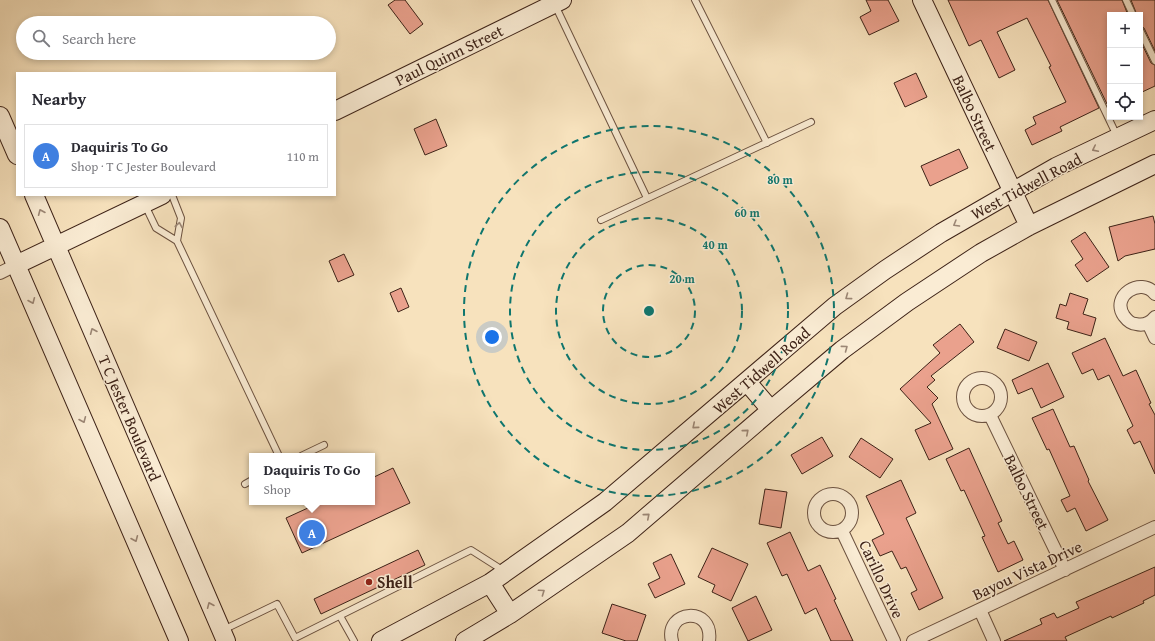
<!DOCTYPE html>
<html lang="en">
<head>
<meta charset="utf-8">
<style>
	body { margin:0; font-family:"Gentium Book Plus",serif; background:#f2f2f3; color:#2b2b33 }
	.controls { position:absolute; right:12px; top:12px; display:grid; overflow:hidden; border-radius:0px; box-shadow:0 2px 6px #0003 }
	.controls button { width:36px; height:36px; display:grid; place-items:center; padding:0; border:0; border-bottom:1px solid #e1e1e2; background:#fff; color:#2b2b33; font:20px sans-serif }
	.you { position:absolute; left:492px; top:337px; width:14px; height:14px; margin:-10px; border:3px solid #fff; border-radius:50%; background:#1a73e8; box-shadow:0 0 0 6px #1a73e833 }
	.badge { display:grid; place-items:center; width:26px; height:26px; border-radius:50%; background:#8f2418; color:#fff; font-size:13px; font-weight:700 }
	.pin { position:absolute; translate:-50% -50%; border:2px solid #fff; box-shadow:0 1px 4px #0006 }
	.popup { position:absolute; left:249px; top:453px; width:126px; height:52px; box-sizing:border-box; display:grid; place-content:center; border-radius:0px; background:#fff; filter:drop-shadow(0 1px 3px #0005); font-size:13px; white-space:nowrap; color:#7c7c81 }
	.popup b { font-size:15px; color:#2b2b33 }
	.popup::after { content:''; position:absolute; left:50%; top:100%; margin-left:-8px; border:8px solid transparent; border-top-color:#fff }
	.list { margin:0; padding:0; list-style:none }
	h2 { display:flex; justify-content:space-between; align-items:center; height:52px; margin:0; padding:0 16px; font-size:17px }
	h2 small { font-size:13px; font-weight:400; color:#7c7c81 }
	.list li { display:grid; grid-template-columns:26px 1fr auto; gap:12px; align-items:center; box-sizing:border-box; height:64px; margin:0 8px 8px; padding:0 8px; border:1px solid #e1e1e2; border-radius:0px }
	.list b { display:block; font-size:15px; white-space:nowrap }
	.list p { margin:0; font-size:13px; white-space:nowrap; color:#7c7c81 }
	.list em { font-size:13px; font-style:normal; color:#7c7c81 }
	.icon { flex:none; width:22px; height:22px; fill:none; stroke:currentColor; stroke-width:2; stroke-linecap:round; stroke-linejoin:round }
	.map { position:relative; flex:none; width:1155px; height:641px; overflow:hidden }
	.search { position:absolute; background:#fff; box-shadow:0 2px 6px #0003; left:16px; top:16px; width:320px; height:44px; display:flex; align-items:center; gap:10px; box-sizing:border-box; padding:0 14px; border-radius:22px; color:#7c7c81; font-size:15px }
	.panel { position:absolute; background:#fff; box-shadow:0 2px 6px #0003; left:16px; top:72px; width:320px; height:124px; border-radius:0px }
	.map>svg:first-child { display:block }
	.building { fill:#eaa18d; stroke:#3d2217 }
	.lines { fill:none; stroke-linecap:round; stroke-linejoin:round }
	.lane-casing { stroke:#6c5240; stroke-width:8 }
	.street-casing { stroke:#6c5240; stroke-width:14 }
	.secondary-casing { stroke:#3d2217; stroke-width:20 }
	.lane { stroke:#faecd4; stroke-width:6 }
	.street { stroke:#faecd4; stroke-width:12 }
	.secondary { stroke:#faecd4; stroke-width:18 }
	.oneway { stroke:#9c8776 }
	.ring { fill:none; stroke:#0f766e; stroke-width:2; stroke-dasharray:7 5 }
	.poi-dot { fill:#8f2418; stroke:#faecd4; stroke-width:1.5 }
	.labels { text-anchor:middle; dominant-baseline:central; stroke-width:3; stroke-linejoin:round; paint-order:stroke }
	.street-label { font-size:16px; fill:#3d2217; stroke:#faecd4 }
	.poi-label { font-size:16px; font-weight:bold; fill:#3d2217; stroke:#faecd4; text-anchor:start }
	.centre { fill:#0f766e; stroke:#faecd4; stroke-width:2 }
	.ring-label { font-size:12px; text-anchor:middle; font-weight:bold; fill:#0f766e; stroke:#faecd4; stroke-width:3; stroke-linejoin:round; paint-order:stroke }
</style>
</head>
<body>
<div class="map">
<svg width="1155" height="641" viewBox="0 0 1155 641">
	<rect width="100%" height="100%" fill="#f7e2bd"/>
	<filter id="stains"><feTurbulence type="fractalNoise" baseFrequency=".005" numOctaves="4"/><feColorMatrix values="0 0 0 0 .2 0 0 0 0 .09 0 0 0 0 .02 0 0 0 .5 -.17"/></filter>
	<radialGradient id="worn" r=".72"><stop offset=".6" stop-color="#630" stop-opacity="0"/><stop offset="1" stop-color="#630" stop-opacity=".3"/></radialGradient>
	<path class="building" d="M395 0H405L423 24 410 34 388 5Z
		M866 0H888L899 21 869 35 860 17 871 11Z
		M948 0H1048L1099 108 1060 127 1062 131 1032 145 1025 130 1036 124 1033 117 1066 102 1049 67 1051 66 1027 18 997 32 1015 70 999 78 981 40 969 46Z
		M1057 0H1122L1128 15H1110V102L1107 104Z
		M1131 0H1155V51L1144 28 1140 26V15H1137Z
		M1140 40 1151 63 1155 65V86L1140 93Z
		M916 73 927 97 905 107 894 83Z
		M436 119 447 146 425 155 414 129Z
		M959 149 968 168 930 186 921 166Z
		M1153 216 1155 224V249L1125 256 1118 261 1109 227Z
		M1085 232 1109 267 1087 282 1075 265 1083 259 1071 241Z
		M344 254 354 275 338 282 329 261Z
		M401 288 409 307 398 312 390 293Z
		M1070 293 1088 299 1083 314 1096 318 1091 336 1067 329 1069 322 1056 318 1060 304 1066 306Z
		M960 324 974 342 931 376 935 380 927 387 938 398 932 404 953 449 929 460 915 430 931 423 900 389 940 353 933 345Z
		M1005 329 1037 342 1029 361 997 348Z
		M1105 338 1123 376 1136 370 1151 403 1149 404 1155 415V474L1140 441 1134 444 1127 430 1133 426 1109 375 1098 380 1093 369 1082 374 1072 353Z
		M1048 363 1064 397 1041 408 1032 388 1018 394 1012 380Z
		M1053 409 1070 447 1074 446 1089 480 1088 481 1108 520 1086 531 1075 508 1067 512 1061 500 1070 496 1049 449 1047 450 1032 418Z
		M822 437 833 456 802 474 791 455Z
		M861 438 893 459 880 478 849 457Z
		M969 448 1002 521 998 523 1008 544 1014 541 1023 560 998 572 982 537 985 536 964 490 961 491 946 459Z
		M393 468 410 503 302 553 286 518 321 502H372V478Z
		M901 480 916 513 906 518 943 598 919 610 911 593 917 590 906 567 901 569 892 551 880 556 872 540 884 534 866 496Z
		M765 489 787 492 781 528 759 524Z
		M790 532 808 571 820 565 836 599 834 600 853 641H831L816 608 805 614 787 574 782 576 767 543Z
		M712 548 748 564 731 601 712 592 715 585 698 577Z
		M418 550 425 565 321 614 314 599Z
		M671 554 685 584 655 598 648 584 660 578 653 563Z
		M1155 567V595L1143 601 1144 603 1112 618 1111 616 1065 637 1067 641H1004L1042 624 1040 619 1054 613 1057 618 1079 608 1076 602Z
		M756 596 772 630 748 641 732 608Z
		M612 604 646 615 637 641H626L602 633Z"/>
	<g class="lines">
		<g class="lane-casing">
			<path id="lane" d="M695 0 767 143
				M1052 0 1117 136
				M1126 0 1133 15
				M555 5 647 198
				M1140 30 1155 61
				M145 205 156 228 177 241 181 218 172 195
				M601 220 811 122
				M177 241 279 456
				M301 456 324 445
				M245 484 252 480
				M340 616 354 641
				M223 630 277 604 295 638 471 550 504 571"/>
		</g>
		<g class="street-casing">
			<path id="street" d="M0 273 16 265
				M1155 294C1141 276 1110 296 1124 316 1127 320 1131 324 1136 324 1144 326 1150 323 1155 317
				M1148 323 1155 338
				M963 397a19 19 0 1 1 38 0a19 19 0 1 1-38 0Z
				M990 415 1065 570
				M814 513a19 19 0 1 1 38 0a19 19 0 1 1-38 0Z
				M842 531 894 641
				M980 610 994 641
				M672 641C664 610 714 605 709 641
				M913 641 1155 527"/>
		</g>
		<g class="secondary-casing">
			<path id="secondary" d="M922 0 1029 226
				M335 111 562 0
				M0 116 17 155
				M34 195 226 641
				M0 228 179 641
				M16 265 162 195
				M747 382 771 410
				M490 583 510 614
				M381 641 490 583 605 502 835 306 885 270 941 233 1012 192 1056 167 1155 120
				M465 641 510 614 628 533 771 410 842 350 907 302 981 253 1029 226 1155 164"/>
		</g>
		<use href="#lane" class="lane"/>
		<use href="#street" class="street"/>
		<use href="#secondary" class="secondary"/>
	</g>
	<defs><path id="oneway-chevron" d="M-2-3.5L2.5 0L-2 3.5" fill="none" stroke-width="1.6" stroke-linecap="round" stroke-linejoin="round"/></defs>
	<g class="oneway">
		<use href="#oneway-chevron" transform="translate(1095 149) rotate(154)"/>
		<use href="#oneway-chevron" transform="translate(41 212) rotate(-113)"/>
		<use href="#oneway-chevron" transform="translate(956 224) rotate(150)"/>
		<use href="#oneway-chevron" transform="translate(179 225) rotate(-80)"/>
		<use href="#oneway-chevron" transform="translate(848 297) rotate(144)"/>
		<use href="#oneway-chevron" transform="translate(32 301) rotate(67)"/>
		<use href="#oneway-chevron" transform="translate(93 331) rotate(-113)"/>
		<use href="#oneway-chevron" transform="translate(845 348) rotate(-37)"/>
		<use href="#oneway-chevron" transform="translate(83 420) rotate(67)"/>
		<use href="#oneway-chevron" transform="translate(695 426) rotate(140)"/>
		<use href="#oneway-chevron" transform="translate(746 432) rotate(-41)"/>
		<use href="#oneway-chevron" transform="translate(647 516) rotate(-41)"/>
		<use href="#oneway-chevron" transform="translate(135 539) rotate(67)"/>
		<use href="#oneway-chevron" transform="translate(542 592) rotate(-35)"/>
		<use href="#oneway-chevron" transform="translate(210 605) rotate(-113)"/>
	</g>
	<g class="ring">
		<circle cx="649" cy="311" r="46"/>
		<circle cx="649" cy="311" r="93"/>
		<circle cx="649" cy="311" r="139"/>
		<circle cx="649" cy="311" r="185"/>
	</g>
	<circle class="poi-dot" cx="369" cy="582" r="4"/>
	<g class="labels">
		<g class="street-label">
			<text transform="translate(449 55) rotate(-26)">Paul Quinn Street</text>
			<text transform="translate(975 113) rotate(65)">Balbo Street</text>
			<text transform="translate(1026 186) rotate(-28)">West Tidwell Road</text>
			<text transform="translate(761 370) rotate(-41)">West Tidwell Road</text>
			<text transform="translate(130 418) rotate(67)">T C Jester Boulevard</text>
			<text transform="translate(1027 492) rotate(64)">Balbo Street</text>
			<text transform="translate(1027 570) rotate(-25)">Bayou Vista Drive</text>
			<text transform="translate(882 579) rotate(65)">Carillo Drive</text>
		</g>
		<g class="poi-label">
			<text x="377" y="582">Shell</text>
		</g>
	</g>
	<circle cx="649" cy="311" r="6" class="centre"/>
	<g class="ring-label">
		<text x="780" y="184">80 m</text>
		<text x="747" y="217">60 m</text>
		<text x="715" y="249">40 m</text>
		<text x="682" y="283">20 m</text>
	</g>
	<rect width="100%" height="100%" filter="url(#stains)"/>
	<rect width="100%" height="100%" fill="url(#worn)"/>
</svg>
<div class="controls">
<button>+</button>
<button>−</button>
<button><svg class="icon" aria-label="locate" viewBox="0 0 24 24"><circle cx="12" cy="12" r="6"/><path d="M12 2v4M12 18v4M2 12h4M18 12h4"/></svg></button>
</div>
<div class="you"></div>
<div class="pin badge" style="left:312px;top:533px;background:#3f7fe0">A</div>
<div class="popup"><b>Daquiris To Go</b>Shop</div>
<div class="search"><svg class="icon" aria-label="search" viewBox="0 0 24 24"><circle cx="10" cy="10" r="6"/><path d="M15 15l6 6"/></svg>Search here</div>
<section class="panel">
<h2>Nearby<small></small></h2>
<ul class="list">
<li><span class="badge" style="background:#3f7fe0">A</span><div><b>Daquiris To Go</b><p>Shop · T C Jester Boulevard</p></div><em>110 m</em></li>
</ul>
</section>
</div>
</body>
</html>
